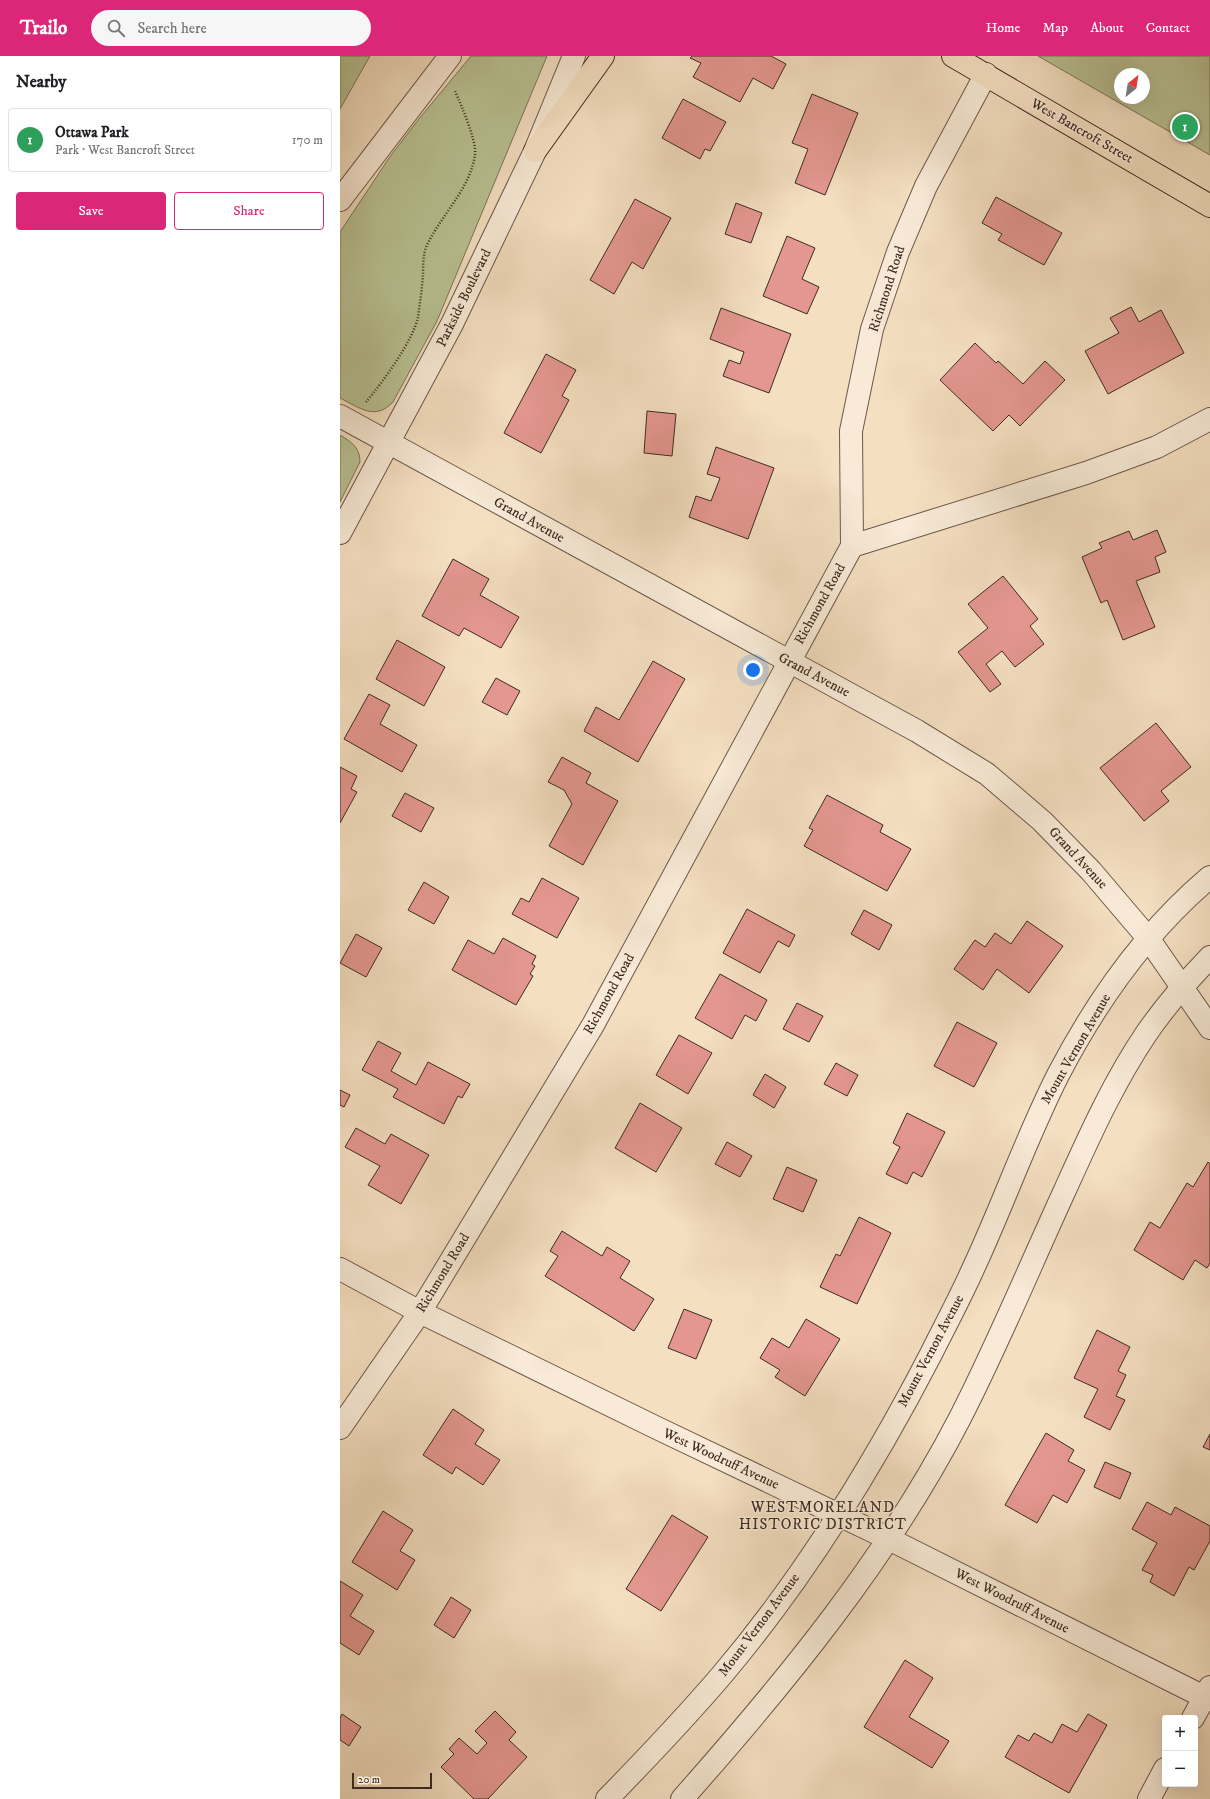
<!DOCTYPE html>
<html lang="en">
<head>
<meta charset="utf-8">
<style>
	body { margin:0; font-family:"IM FELL DW Pica",serif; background:#f6f6f6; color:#202124 }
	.controls { position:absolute; right:12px; bottom:12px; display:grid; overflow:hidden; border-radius:4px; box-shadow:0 4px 16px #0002 }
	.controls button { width:36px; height:36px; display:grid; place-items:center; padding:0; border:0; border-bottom:1px solid #e0e0e0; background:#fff; color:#202124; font:20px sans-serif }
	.compass { position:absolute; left:774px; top:12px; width:36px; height:36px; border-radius:50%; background:#fff; box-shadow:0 4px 16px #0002; rotate:30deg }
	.scale { position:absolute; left:12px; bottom:10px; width:80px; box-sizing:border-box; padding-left:4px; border:2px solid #3f2b22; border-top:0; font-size:11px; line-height:14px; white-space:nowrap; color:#3f2b22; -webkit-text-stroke:3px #f8ead7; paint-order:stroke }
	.you { position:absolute; left:413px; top:614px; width:14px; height:14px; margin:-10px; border:3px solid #fff; border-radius:50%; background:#1a73e8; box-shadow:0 0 0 6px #1a73e833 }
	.badge { display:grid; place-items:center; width:26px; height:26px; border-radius:50%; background:#db2777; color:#fff; font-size:13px; font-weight:700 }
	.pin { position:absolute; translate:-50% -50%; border:2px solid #fff; box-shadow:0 1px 4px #0006 }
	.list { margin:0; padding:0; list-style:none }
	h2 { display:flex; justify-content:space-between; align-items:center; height:52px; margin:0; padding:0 16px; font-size:17px }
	h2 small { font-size:13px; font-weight:400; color:#757577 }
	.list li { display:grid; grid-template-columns:26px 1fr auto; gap:12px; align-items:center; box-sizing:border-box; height:64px; margin:0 8px 8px; padding:0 8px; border:1px solid #e0e0e0; border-radius:4px }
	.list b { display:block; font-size:15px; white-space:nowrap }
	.list p { margin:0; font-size:13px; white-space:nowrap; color:#757577 }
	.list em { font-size:13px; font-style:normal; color:#757577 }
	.actions { display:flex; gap:8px; padding:12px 16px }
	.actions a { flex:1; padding:9px 0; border:1px solid #db2777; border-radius:4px; text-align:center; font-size:14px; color:#db2777 }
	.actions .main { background:#db2777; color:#fff }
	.icon { flex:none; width:22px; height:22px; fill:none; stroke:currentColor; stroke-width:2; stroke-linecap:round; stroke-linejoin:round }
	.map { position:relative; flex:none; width:870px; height:1743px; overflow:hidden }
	header { display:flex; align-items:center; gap:24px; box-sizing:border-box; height:56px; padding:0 20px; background:#db2777; color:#fff }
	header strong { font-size:19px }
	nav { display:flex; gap:22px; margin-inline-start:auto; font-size:14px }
	.search { width:280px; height:36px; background:#f6f6f6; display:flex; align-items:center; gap:10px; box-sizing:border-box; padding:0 14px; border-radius:22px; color:#757577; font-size:15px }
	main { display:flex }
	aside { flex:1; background:#fff }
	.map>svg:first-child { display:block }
	.green { fill:#b9c294; stroke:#7c765b; fill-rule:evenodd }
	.building { fill:#e49790; stroke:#3f2b22 }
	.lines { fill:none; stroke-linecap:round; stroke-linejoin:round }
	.minor-casing { stroke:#6c584a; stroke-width:24 }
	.major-casing { stroke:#3f2b22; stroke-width:24 }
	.path { stroke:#3f2b22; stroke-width:2.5; stroke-dasharray:1 2; stroke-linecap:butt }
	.minor { stroke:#f8ead7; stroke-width:22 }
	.major { stroke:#f4dfc1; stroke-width:22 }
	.labels { text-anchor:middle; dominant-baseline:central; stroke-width:3; stroke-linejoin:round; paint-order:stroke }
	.street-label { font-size:14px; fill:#3f2b22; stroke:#f8ead7 }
	.neighbourhood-label { font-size:15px; letter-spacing:1px; fill:#3f2b22; stroke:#f8ead7 }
</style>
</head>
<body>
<header>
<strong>Trailo</strong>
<div class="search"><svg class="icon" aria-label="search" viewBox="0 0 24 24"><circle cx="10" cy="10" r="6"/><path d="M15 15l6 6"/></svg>Search here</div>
<nav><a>Home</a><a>Map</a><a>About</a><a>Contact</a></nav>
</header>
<main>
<aside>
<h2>Nearby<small></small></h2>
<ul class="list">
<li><span class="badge" style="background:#2e9e5b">1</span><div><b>Ottawa Park</b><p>Park · West Bancroft Street</p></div><em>170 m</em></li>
</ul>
<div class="actions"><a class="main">Save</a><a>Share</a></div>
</aside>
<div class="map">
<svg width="870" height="1743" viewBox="0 0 870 1743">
	<rect width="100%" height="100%" fill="#f4dfc1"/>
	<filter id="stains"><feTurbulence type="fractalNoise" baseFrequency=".005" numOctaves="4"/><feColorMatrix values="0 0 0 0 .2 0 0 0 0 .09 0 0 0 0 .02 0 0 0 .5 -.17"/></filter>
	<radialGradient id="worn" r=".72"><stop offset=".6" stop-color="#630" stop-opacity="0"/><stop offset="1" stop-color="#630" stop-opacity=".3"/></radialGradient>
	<path class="green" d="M0 0H30L0 53Z
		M131 0H207L97 265 53 346C35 365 20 352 0 342V176L49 102 78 64Z
		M698 0H870V99ZM780 18H804V42H780Z
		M0 379C12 386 20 392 20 406L0 446Z"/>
	<path class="building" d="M352 0H431L446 8 433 33 413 22 400 46 353 21 361 7 350 2Z
		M472 38 518 57 485 139 455 127 468 93 452 87Z
		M343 43 386 66 370 95 365 93 360 103 322 82Z
		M656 141 722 177 704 209 658 184 662 178 642 167Z
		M295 143 331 162 303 213 292 206 274 238 250 224Z
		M396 147 422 157 411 187 385 178Z
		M447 180 475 192 462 223 479 231 467 258 423 240Z
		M791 251 799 266 821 254 844 297 768 338 745 295 779 277 770 262Z
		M381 252 451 278 429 337 383 320 389 304 400 308 404 296 370 283Z
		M635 287 656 307 658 305 683 328 705 305 725 324 680 370 669 359 653 375 600 324Z
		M206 298 236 314 222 340 229 344 201 397 164 377Z
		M307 355 336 358 332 400 304 397Z
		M376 391 434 412 408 483 349 461 356 440 371 445 380 422 367 418Z
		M817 474 826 496 815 501 820 516 796 525 815 571 783 584 767 544 761 547 742 501 762 492 759 487 789 475 793 484Z
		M113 503 149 523 140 539 179 561 161 592 124 572 119 580 82 560Z
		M663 520 698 563 690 570 704 588 675 611 662 595 646 608 661 628 650 636 618 596 648 572 628 548Z
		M57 584 105 611 84 650 36 623Z
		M313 605 345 623 298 706 244 675 256 651 279 664Z
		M156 622 180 635 167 659 142 646Z
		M29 638 50 649 40 668 77 689 62 716 4 683Z
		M816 667 851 711 821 735 829 745 804 765 760 712Z
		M222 701 251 717 246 727 278 745 243 809 209 790 232 748 224 734 208 726Z
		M0 711 17 720 11 733 17 736 0 767Z
		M65 737 94 752 81 776 52 760Z
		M487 739 543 769 540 776 571 793 547 835 464 790 473 774 469 772Z
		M202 822 239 842 217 882 172 858 181 842 189 846Z
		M84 826 109 841 94 868 68 854Z
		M407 853 455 879 449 891 438 885 420 917 383 897Z
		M524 854 552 869 539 894 511 878Z
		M687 865 723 890 689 937 657 913 643 934 614 913 635 884 645 891 655 877 671 888Z
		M16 878 42 892 26 921 0 907Z
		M163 882 196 900 192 908 195 910 190 918 193 920 176 949 112 914 128 884 154 898Z
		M380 918 427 944 416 965 405 959 392 983 355 962Z
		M457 947 483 960 469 986 443 973Z
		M617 966 657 987 634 1031 594 1010Z
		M339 979 372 997 348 1038 316 1019Z
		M38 985 61 997 51 1015 76 1029 88 1006 130 1028 122 1042 118 1040 104 1068 53 1041 58 1033 22 1014Z
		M496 1007 518 1019 507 1040 484 1028Z
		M425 1018 446 1031 434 1052 413 1039Z
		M0 1034 10 1039 4 1051 0 1049Z
		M300 1047 342 1072 316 1116 275 1092Z
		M567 1057 605 1076 582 1121 573 1116 567 1128 546 1118 560 1091 553 1087Z
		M16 1072 45 1088 51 1078 89 1099 61 1148 28 1129 40 1110 5 1091Z
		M387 1086 412 1100 400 1121 375 1108Z
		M868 1106 870 1108V1207L867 1212 855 1204 843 1224 794 1194 810 1166 820 1172 847 1127 853 1131Z
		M447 1111 477 1124 463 1156 433 1143Z
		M519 1161 551 1177 517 1248 480 1231 496 1198 500 1200Z
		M222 1175 262 1200 267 1191 290 1205 280 1222 314 1243 294 1275 205 1220 218 1200 210 1195Z
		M344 1253 372 1264 356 1303 328 1292Z
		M466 1263 500 1283 465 1340 435 1321 440 1314 420 1302 432 1282 449 1292Z
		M757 1274 790 1291 778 1315 786 1319 776 1340 785 1344 770 1374 744 1361 758 1333 734 1322Z
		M113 1353 144 1374 135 1388 160 1404 143 1429 116 1411 112 1418 83 1399Z
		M706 1377 734 1394 728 1405 745 1414 727 1447 713 1439 697 1467 665 1449Z
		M870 1378V1394L863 1391Z
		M765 1406 791 1417 780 1443 754 1431Z
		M807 1446 831 1459 835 1451 870 1470V1485L854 1514 849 1511 834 1540 810 1526 813 1519 802 1514 817 1487 792 1473Z
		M43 1455 73 1474 60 1495 75 1504 57 1534 12 1506Z
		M332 1459 368 1481 321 1555 286 1533Z
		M0 1525 23 1539 10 1560 34 1575 19 1599 0 1587Z
		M111 1541 131 1554 114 1582 94 1569Z
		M565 1604 593 1622 569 1661 609 1685 592 1712 524 1671Z
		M155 1655 176 1676 169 1684 187 1701 148 1743H134L101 1711 114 1698 109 1693 119 1682 137 1698 147 1687 135 1675Z
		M2 1658 21 1671 9 1690 0 1684V1662Z
		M748 1658 767 1669 729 1737 665 1701 678 1679 689 1685 694 1677 712 1687 722 1668 737 1676Z"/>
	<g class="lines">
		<g class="minor-casing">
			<path id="minor" d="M0 144 110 0
				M0 360 577 675 647 718 702 765 751 815 808 882 870 972
				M0 477 112 268 195 95 234 0
				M512 490 511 375 532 273 558 196 586 130 646 18
				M0 1213 80 1256 317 1372 547 1482 870 1644
				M0 1372 80 1256 253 969 512 490 746 417 817 391 870 363
				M853 1662 870 1631
				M267 1743C306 1703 345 1662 381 1620 464 1522 532 1412 591 1298 605 1270 620 1242 633 1213 663 1149 686 1082 718 1019 756 946 806 875 870 821
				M342 1743C445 1627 549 1500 620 1362 658 1288 690 1210 725 1134 749 1081 773 1027 806 978 825 950 847 925 870 901
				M809 1743 825 1713"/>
		</g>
		<g class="major-casing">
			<path id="major" d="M613 0 870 150
				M195 95 263 0"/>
		</g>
		<path class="path" d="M26 346C42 327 73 285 78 261 80 247 82 232 83 219 83 209 83 198 87 189 102 158 130 133 135 99 137 85 121 49 115 35"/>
		<use href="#minor" class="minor"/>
		<use href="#major" class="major"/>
	</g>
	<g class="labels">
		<g class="street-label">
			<text transform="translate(742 75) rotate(30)">West Bancroft Street</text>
			<text transform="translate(547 233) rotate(-72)">Richmond Road</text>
			<text transform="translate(124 242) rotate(-64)">Parkside Boulevard</text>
			<text transform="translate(189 464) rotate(29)">Grand Avenue</text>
			<text transform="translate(480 548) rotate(-61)">Richmond Road</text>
			<text transform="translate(474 619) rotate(28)">Grand Avenue</text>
			<text transform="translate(738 802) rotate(47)">Grand Avenue</text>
			<text transform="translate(269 938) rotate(-61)">Richmond Road</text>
			<text transform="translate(736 993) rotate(-60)">Mount Vernon Avenue</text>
			<text transform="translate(103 1217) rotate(-59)">Richmond Road</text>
			<text transform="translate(591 1295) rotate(-62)">Mount Vernon Avenue</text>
			<text transform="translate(381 1403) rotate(25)">West Woodruff Avenue</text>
			<text transform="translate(672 1545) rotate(27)">West Woodruff Avenue</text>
			<text transform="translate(419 1569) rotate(-53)">Mount Vernon Avenue</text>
		</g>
		<g class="neighbourhood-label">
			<text x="483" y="1451">WESTMORELAND<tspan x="483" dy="17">HISTORIC DISTRICT</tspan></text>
		</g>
	</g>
	<rect width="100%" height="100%" filter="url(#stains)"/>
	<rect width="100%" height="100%" fill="url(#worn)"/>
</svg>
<div class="controls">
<button>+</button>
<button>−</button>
</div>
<svg class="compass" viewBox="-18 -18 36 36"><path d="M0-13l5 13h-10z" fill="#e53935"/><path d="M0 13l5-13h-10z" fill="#757577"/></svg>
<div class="scale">20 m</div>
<div class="you"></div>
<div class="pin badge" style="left:845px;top:71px;background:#2e9e5b">1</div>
</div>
</main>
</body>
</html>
